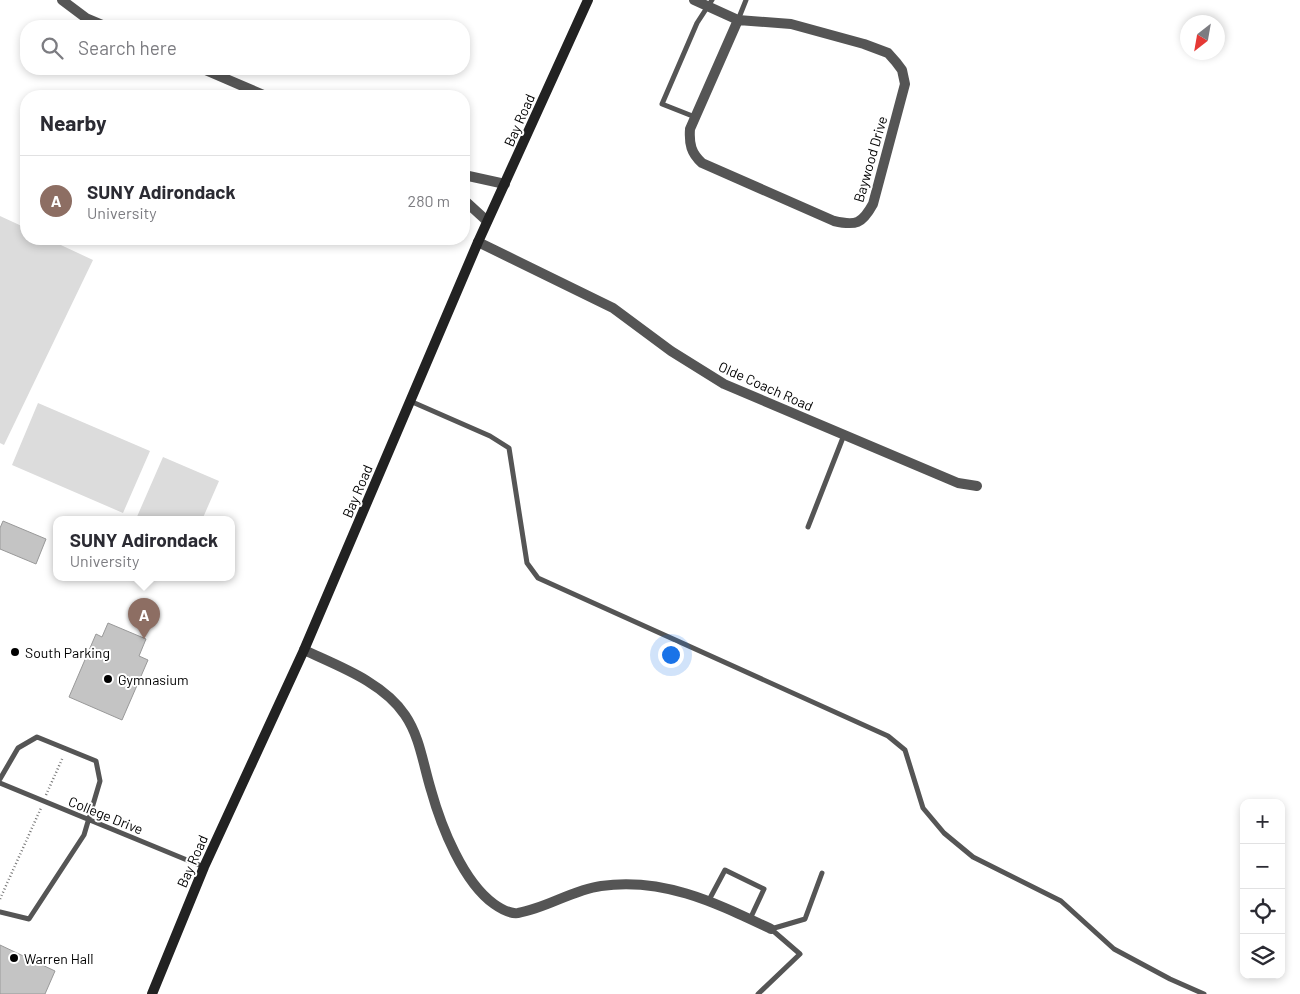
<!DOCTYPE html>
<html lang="en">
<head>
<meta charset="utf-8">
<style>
	body { margin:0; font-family:Barlow,sans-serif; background:#f2f2f3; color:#2b2b33 }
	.controls { position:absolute; right:15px; bottom:15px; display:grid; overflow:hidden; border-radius:10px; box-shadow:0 2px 8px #0003 }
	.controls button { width:45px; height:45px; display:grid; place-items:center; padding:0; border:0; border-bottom:1px solid #e1e1e2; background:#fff; color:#2b2b33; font:25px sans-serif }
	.compass { position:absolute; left:1180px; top:15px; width:45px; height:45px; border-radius:50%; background:#fff; box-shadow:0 2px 8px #0003; rotate:211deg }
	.you { position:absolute; left:670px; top:654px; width:18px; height:18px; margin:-12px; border:4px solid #fff; border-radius:50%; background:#1a73e8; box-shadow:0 0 0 8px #1a73e833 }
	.badge { display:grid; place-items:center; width:32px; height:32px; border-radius:50%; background:#d93025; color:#fff; font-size:16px; font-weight:700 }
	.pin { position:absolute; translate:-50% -41px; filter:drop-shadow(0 1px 2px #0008) }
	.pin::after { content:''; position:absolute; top:26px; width:18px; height:15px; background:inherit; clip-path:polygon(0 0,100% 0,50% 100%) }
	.popup { position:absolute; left:53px; top:516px; width:182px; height:65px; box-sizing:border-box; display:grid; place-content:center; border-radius:10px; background:#fff; filter:drop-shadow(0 1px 4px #0005); font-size:16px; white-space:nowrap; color:#7c7c81 }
	.popup b { font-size:19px; color:#2b2b33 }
	.popup::after { content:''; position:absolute; left:50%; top:100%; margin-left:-10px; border:10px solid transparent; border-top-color:#fff }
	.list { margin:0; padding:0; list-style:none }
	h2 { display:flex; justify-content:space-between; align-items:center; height:65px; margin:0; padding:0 20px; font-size:21px }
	h2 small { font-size:16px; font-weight:400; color:#7c7c81 }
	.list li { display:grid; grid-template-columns:32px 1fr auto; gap:15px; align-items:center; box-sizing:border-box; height:90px; padding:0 20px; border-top:1px solid #e1e1e2 }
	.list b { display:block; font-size:19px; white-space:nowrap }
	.list p { margin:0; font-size:16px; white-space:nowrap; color:#7c7c81 }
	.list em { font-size:16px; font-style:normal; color:#7c7c81 }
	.icon { flex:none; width:28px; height:28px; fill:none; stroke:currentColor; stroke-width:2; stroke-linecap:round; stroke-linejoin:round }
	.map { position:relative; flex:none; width:1300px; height:994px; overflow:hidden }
	.search { position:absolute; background:#fff; box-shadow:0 2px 8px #0003; left:20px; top:20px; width:450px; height:55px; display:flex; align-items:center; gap:12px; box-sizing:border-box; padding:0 18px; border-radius:20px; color:#7c7c81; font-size:19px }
	.panel { position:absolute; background:#fff; box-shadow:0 2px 8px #0003; left:20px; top:90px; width:450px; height:155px; border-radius:20px }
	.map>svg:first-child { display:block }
	.green { fill:#dcdcdc }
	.building { fill:#c4c4c4; stroke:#999 }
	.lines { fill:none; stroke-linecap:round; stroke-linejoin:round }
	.path { stroke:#777; stroke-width:2.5; stroke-dasharray:1 2.5; stroke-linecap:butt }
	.lane { stroke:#555; stroke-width:5 }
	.street { stroke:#555; stroke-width:10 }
	.secondary { stroke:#222; stroke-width:10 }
	.poi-dot { fill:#000; stroke:#fff; stroke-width:2 }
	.labels { text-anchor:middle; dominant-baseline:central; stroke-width:4; stroke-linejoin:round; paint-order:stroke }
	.street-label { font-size:14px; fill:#000; stroke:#fff }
	.poi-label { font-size:14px; fill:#000; stroke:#fff; text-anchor:start }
</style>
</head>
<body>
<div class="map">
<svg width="1300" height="994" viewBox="0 0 1300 994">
	<rect width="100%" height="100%" fill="#fff"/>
	<path class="green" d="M0 216 26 228V239H48L93 260 4 445 0 443Z
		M38 403 150 451 123 513 12 465Z
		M163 457 219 481 202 520 136 519Z"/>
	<path class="building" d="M3 521 46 539 36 564 0 549V528Z
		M108 623 146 639 139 656 148 660 122 720 69 697 96 634 102 637Z
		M0 945 55 971 45 994H0Z"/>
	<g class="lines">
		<path class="path" d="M46 795 63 757
			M0 899 41 808"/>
		<path class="lane" d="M738 20 746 0
			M695 117 662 104 697 23 712 0
			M410 401 490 436 509 448 527 563 538 578 888 736 905 750 923 808 944 833 973 857 1061 901 1114 949 1170 979 1204 994
			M808 527 844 435
			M0 779 18 748 37 737 96 761 100 781 84 835 29 919 0 912
			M0 783 204 867
			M709 900 725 870 764 889 750 919
			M771 929 805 919 822 873
			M758 994 800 954 771 929"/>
		<path class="street" d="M62 0 86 18 105 26
			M694 0 738 20 791 24 864 44 888 53 896 62 902 70 905 84 873 204C862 224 856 226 834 221L702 163C691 153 689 144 690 129L738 20
			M203 69 266 96
			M464 175 505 184
			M464 200 487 221
			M478 242 613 308 671 351 724 384 958 483 977 486
			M304 650C338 666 383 682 405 715 420 737 423 764 431 790 441 826 463 882 494 904 501 909 510 914 518 913 547 908 572 890 601 886 664 877 716 903 771 929"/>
		<path class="secondary" d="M152 994 204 867 304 650 478 242 588 0"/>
	</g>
	<g class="poi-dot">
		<circle cx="15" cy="652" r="5"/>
		<circle cx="108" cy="679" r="5"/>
		<circle cx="14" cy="958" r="5"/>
	</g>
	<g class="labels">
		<g class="street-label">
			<text transform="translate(519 120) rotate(-66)">Bay Road</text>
			<text transform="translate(870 159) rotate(-74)">Baywood Drive</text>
			<text transform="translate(766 386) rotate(24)">Olde Coach Road</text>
			<text transform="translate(357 491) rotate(-67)">Bay Road</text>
			<text transform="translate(106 815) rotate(22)">College Drive</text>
			<text transform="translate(192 861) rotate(-66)">Bay Road</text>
		</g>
		<g class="poi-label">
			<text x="25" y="652">South Parking</text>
			<text x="118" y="679">Gymnasium</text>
			<text x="24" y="958">Warren Hall</text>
		</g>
	</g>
</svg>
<div class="controls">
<button>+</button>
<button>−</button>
<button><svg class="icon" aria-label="locate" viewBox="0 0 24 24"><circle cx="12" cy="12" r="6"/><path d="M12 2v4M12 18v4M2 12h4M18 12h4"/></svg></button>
<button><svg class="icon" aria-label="layers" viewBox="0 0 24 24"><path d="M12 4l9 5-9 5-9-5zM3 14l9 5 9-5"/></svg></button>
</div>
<svg class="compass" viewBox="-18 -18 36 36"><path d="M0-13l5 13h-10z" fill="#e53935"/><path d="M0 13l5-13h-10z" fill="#7c7c81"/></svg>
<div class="you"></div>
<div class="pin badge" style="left:144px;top:639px;background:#8d6e63">A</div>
<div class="popup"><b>SUNY Adirondack</b>University</div>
<div class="search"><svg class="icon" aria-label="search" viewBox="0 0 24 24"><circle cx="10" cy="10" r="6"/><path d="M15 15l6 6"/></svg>Search here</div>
<section class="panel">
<h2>Nearby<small></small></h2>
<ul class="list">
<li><span class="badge" style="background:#8d6e63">A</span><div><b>SUNY Adirondack</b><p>University</p></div><em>280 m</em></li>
</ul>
</section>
</div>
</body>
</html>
